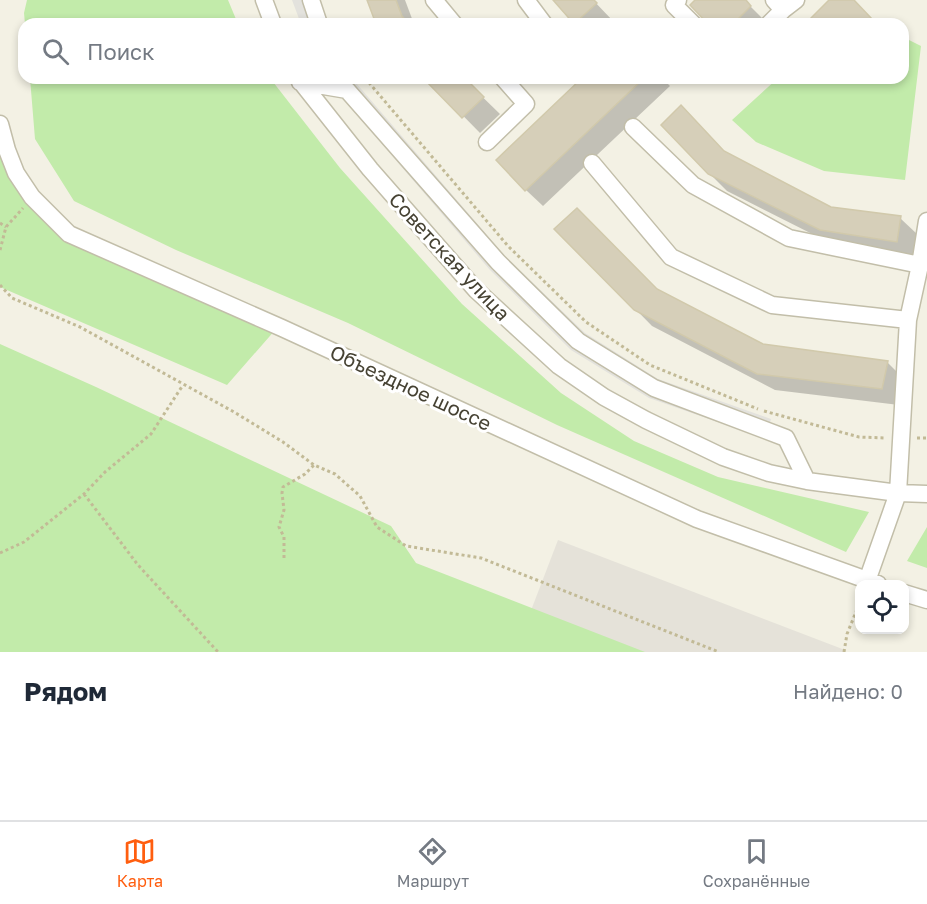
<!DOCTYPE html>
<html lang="ru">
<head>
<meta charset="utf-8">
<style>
	body { margin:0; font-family:"Golos Text",sans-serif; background:#f6f6f7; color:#1f2937 }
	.controls { position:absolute; right:18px; bottom:18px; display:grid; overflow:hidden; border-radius:12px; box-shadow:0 3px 9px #0003 }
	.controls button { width:54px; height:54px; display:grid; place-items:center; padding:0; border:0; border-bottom:2px solid #e0e1e3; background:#fff; color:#1f2937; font:30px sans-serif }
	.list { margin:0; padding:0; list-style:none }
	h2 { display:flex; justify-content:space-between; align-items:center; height:78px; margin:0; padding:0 24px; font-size:26px }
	h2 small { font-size:20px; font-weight:400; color:#747a83 }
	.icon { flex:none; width:33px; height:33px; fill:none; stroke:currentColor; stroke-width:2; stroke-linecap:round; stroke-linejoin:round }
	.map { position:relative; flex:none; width:927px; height:652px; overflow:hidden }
	.search { position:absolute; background:#fff; box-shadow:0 3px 9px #0003; left:18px; right:18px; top:18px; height:66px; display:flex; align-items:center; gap:15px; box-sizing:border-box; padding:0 21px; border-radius:18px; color:#747a83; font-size:22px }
	.sheet { height:168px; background:#fff }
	nav { display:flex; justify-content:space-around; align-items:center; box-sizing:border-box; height:84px; border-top:2px solid #e0e1e3; background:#fff; font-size:16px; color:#747a83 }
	nav a { display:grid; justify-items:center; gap:3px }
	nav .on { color:#ff5e0f }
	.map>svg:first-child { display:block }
	.industrial { fill:#e5e2d9 }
	.green { fill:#c2ebaa }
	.parking { fill:#e3e2dd }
	.shadow { fill:#0003 }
	.building { fill:#d6cfb9; stroke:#d1c9ab; stroke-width:1.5 }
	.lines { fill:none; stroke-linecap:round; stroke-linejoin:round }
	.minor-casing { stroke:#c2bea9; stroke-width:19 }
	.path { stroke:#c2ba96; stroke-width:3; stroke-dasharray:3 3; stroke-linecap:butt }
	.minor { stroke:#fff; stroke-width:16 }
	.labels { text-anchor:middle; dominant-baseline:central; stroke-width:6; stroke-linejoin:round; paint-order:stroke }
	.street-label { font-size:20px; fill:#464233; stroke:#fff }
</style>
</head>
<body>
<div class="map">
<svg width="927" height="652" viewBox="0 0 927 652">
	<rect width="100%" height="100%" fill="#f3f1e4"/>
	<path class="industrial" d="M558 540 845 650V652H631L530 613Z"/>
	<path class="green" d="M27 0H228L238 24H25L24 13Z
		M903 37 921 46 905 180 824 171 756 142 732 120 778 78H903Z
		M30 78H270L340 168 462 304 561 393 634 441 718 477 869 512 846 552 557 425 348 323 176 250 74 201 35 139Z
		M0 135 70 238 276 329 227 385 0 287Z
		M0 344 96 387 391 526 416 563 645 652H0Z
		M927 527V568L907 561Z"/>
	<path class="parking" d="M292 0H319L327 24H301Z
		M356 83 505 256 585 333 658 379 771 419 766 439 649 398 571 350 490 270 340 95Z"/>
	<path class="shadow" d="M368 0H405L414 24H378Z
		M555 0H593L613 21 609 24H577Z
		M697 0H744L767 23 710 24Z
		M426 78H463L500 114 480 133Z
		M584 78H662L670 86 543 206 526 190Z
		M725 152 830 208 900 218 917 234 914 258 838 247 727 191 709 173Z
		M557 229 657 291 763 345 887 362 904 379 899 405 775 390 652 326Z"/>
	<path class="building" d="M367 0H396L402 16 409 24H376Z
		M553 0H594L597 3 574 24Z
		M695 0H746L751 6 733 24H708L690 5Z
		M829 0H854L872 19 867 24H816L811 18Z
		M423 78H465L484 97 462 118Z
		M582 78H644L525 191 496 160Z
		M681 105 724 151 831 207 901 216 897 242 820 230 708 174 661 125Z
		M577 208 657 289 763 344 888 361 882 389 757 374 634 310 554 229Z"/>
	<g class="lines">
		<g class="minor-casing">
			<path id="minor" d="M264 0 273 24
				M311 0 319 24
				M434 0 454 24
				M526 0 544 24
				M678 0 674 5 693 24
				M783 10 796 0
				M769 24 783 10 774 0
				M298 78 370 169 476 290 559 366 604 397 646 420 723 457 769 473 807 481 898 493 927 494
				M300 82 347 90 498 262 578 341 654 388 786 438 807 481
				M0 124 7 150 16 173 32 197 69 234 282 328 697 519 878 584
				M633 127 693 185 789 238 920 265
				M487 142 526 104 503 78
				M592 163 671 257 772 305 908 320
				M867 581 898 493 908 320 920 265 927 221
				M904 593 927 600"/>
		</g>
		<path class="path" d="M365 78 508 246 586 322 650 365 758 409
			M0 223 6 227
			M0 250 6 227 23 208
			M0 285 12 298 80 327 234 412 283 442 314 465 335 474 360 496 377 527 406 546 481 558 719 652
			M764 411 859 437 886 438
			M917 438H927
			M84 494 138 565 218 652
			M0 553 24 542 84 494 105 472 151 434 183 385
			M284 558V537L279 527 284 510 282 493 283 487 305 474 314 465
			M844 652 847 634 860 602"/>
		<use href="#minor" class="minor"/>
	</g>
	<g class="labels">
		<g class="street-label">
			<text transform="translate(450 256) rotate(47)">Советская улица</text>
			<text transform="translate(411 387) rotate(25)">Объездное шоссе</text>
		</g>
	</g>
</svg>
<div class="controls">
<button><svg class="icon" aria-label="locate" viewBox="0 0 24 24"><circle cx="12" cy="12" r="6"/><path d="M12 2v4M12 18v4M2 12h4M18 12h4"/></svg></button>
</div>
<div class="search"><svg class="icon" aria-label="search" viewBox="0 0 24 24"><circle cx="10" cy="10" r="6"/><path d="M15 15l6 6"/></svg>Поиск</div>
</div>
<section class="sheet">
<h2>Рядом<small>Найдено: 0</small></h2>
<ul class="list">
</ul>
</section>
<nav>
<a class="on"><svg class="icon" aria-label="map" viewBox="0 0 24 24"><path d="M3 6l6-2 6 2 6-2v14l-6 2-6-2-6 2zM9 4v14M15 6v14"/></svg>Карта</a>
<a><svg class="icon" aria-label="directions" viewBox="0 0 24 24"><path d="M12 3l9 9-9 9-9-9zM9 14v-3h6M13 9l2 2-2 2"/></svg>Маршрут</a>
<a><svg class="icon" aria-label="saved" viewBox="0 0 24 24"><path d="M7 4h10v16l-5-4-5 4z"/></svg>Сохранённые</a>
</nav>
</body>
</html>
